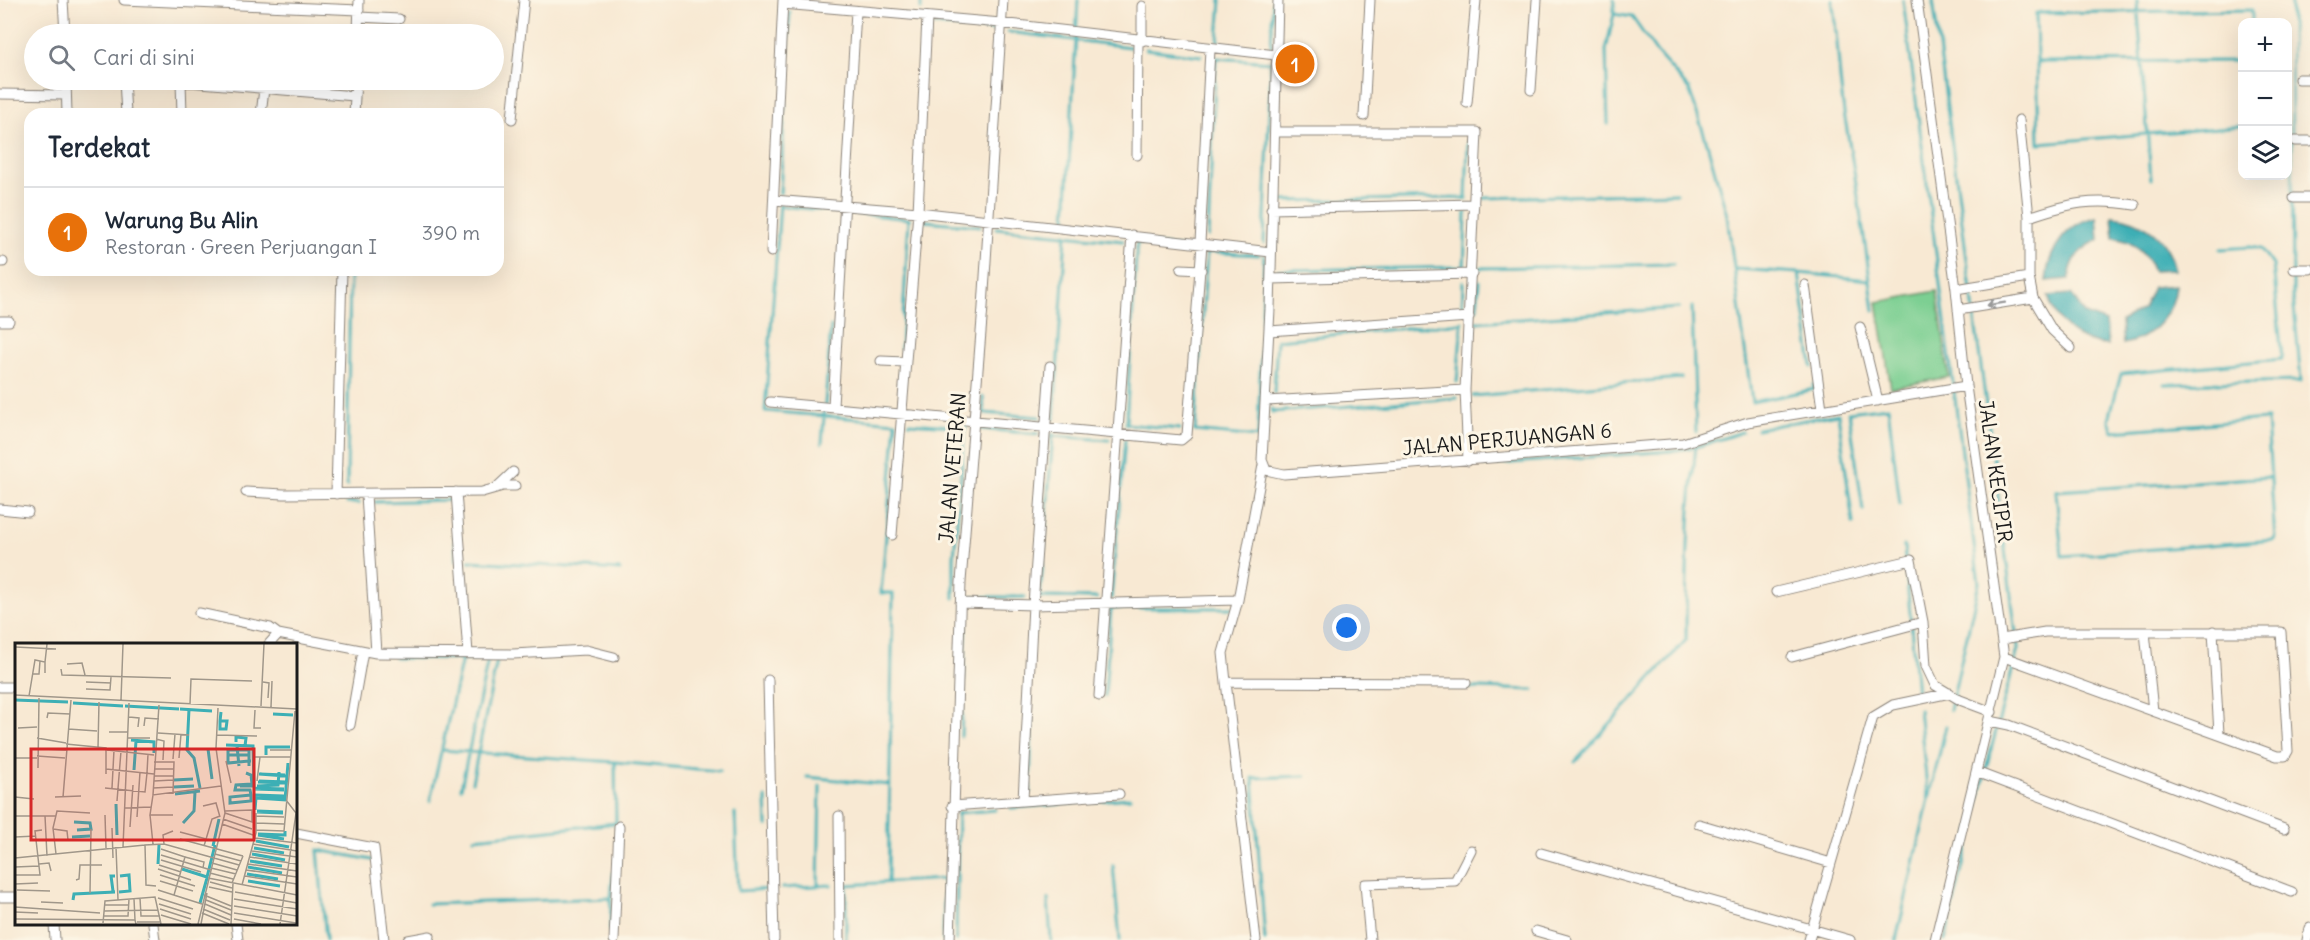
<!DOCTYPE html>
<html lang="id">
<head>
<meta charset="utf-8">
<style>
	body { margin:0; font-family:Delius,sans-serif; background:#f6f6f7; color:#1f2937 }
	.controls { position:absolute; right:18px; top:18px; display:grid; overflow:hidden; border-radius:12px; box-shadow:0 6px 24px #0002 }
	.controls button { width:54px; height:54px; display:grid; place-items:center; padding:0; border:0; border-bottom:2px solid #e0e1e3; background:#fff; color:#1f2937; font:30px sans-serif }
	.you { position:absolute; left:1347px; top:628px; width:21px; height:21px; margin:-15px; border:4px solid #fff; border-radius:50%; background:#1a73e8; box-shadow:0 0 0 9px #1a73e833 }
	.badge { display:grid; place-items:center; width:39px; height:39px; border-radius:50%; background:#1a73e8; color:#fff; font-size:20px; font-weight:700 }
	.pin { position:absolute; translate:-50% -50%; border:3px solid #fff; box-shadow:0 2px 6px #0006 }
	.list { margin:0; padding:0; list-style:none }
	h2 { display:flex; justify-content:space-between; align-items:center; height:78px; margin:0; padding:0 24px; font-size:26px }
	h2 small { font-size:20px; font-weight:400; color:#747a83 }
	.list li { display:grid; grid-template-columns:39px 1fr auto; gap:18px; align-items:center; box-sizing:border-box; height:90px; padding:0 24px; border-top:2px solid #e0e1e3 }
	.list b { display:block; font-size:22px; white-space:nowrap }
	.list p { margin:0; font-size:20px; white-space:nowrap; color:#747a83 }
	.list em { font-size:20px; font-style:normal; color:#747a83 }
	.icon { flex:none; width:33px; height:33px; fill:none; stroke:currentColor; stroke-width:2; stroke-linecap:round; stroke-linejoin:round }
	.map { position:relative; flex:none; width:2310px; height:940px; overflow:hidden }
	.search { position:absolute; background:#fff; box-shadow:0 6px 24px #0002; left:24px; top:24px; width:480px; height:66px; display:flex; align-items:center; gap:15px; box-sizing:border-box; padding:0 21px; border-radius:33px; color:#747a83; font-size:22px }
	.panel { position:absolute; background:#fff; box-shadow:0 6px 24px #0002; left:24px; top:108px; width:480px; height:168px; border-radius:18px }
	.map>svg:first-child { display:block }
	.green { fill:#7ccf92; stroke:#4c7657; stroke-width:1.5 }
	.water { fill:#3dafb5; stroke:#2c6668; stroke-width:1.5 }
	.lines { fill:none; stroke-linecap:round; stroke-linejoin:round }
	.stream { stroke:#3dafb5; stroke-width:3 }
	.minor-casing { stroke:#8a8278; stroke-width:11 }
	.minor { stroke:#fff; stroke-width:9 }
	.oneway { stroke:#999 }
	.labels { text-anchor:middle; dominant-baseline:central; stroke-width:6; stroke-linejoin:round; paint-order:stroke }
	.street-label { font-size:20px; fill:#1c1c1c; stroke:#fcf5e5 }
	.inset-river { fill:none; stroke:#3dafb5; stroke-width:3 }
	.inset-road { fill:none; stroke:#a0978a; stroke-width:1.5 }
	.view { fill:#d62828; fill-opacity:0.15; stroke:#d62828; stroke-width:3 }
	.inset-edge { fill:none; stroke:#1c1c1c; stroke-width:3 }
</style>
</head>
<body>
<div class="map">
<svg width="2310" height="940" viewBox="0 0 2310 940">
	<rect width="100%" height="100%" fill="#fcf5e5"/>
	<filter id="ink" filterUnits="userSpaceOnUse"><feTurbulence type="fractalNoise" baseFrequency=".0167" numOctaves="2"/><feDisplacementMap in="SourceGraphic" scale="12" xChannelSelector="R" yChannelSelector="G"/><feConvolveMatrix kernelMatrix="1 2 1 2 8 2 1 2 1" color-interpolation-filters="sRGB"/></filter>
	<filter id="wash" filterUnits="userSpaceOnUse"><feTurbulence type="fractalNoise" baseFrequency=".008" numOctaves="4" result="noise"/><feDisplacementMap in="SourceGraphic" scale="24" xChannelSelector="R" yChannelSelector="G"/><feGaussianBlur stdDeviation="1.35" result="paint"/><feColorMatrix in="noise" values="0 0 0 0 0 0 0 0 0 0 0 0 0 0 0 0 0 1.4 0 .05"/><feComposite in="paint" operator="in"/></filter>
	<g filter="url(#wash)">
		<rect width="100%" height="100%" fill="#f8e9d3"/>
		<path class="green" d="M1937 291 1949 377 1891 388 1877 302Z"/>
		<path class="water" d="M2112 216C2144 219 2168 237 2175 270L2153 271C2146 252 2134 241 2114 238Z
			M2097 217 2099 240C2081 247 2071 259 2069 279L2046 281C2048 251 2066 223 2097 217Z
			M2176 285C2174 314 2151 339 2123 344L2121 321 2143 309 2153 287Z
			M2071 294 2085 314 2106 322 2108 345C2079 344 2056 324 2048 296Z"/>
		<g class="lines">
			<path class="stream" d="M1614 0V14L1632 17 1657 53 1689 89 1707 143 1727 215 1752 402 1815 389 1814 385
				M1832 0C1839 41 1838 83 1846 124 1857 186 1866 248 1874 311
				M1903 0 1979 583 1950 710
				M1933 0 2018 649 1985 772
				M2137 0 2151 179
				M921 9V0
				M935 25 993 30
				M1008 32 1130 47
				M1218 41 1221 0
				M1271 47 1273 0
				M1146 49 1201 56
				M1215 58 1271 62
				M2037 62 2239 61
				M1608 124 1606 50 1614 14
				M2242 126 2039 143 2036 13 2252 10V22
				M780 193 790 12
				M1483 198 1676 193
				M1466 199 1468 143
				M1281 201 1467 198
				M780 205 765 411 896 422
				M780 206 910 219
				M1066 220 1078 0
				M925 221 980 226
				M996 228 1123 241
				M1208 236 1216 57
				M1137 242 1194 250
				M1264 243 1271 61
				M2221 249 2250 247 2261 249 2273 265 2282 359 2121 374 2109 419 2112 431 2267 419 2275 540 2062 556 2056 491 2271 477
				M1206 252 1259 255
				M1464 268 1466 213
				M1480 268 1673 264
				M1735 269 1799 273
				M1278 270 1464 267
				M1692 307 1696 432
				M1477 309 1479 281
				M1462 310 1463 282
				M1476 322 1679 308
				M901 349 909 219
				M1812 367 1799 273 1870 280
				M1457 382 1462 322
				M2164 384 2301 381 2293 296 2291 0
				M1274 393 1277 340 1462 323
				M1473 396 1681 378
				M983 397 984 413 1040 417
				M1272 409V412L1457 398
				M1848 412 1888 407 1900 504
				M1849 412 1863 510
				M1838 414 1853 523
				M1054 419 1066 234
				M909 423 966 427
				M1126 424 1137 242
				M1126 424 1180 429
				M981 429 1038 434
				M1757 429 1838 414
				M1194 431 1258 437 1264 255
				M1195 431 1207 251
				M1052 436 1109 440
				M822 443 831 327
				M1484 465 1671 451 1696 447 1742 432
				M347 486 350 270
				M375 502 453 500V502
				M347 503H359
				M455 536 456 561
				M1904 546 1917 694
				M469 561 620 570
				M967 597H1025
				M1039 597 1097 598
				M1040 597 1053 434
				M954 598V557L965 427
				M1111 598 1125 440
				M1111 608H1232
				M395 658 488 659 461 788
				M1449 687 1534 690
				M1105 696 1111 608
				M1919 709 1928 797
				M961 736 967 612
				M441 750 615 762 616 823 474 838
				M615 762 720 771
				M1575 762 1686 640C1686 575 1688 511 1696 446
				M807 777 890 785
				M472 782 497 660
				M1030 792 1032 722
				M766 798 767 826
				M430 801 462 659
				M1011 808 1130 798
				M735 813 738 891 771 889
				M958 813 995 810
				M1113 865 1120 940
				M888 882 893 593H881L896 422
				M845 885 944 879 943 940
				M846 885V940
				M818 886 820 786
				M782 888 831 885
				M1048 899 1051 940
				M428 904 611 898 613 873
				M610 932 611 898
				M326 940 318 850 372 860
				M956 940 958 813
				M1265 940 1253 778 1305 776
				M1896 940 1946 726
				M1945 940 1984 778"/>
		</g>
	</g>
	<g filter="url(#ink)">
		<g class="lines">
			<g class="minor-casing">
				<path id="minor" d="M63 0 65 34
					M124 0 359 10
					M1278 0 1270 309 1262 460 1266 470 1284 474 1683 443 1748 422 1966 386
					M1917 0 1956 289 1966 386 2004 657 1935 940
					M783 4 1001 23 1276 55
					M359 17 399 19
					M358 34 359 0
					M1142 41V6
					M2299 79H2310
					M66 80 67 114
					M124 80 126 114
					M165 80 355 96
					M181 81 182 114
					M1531 90 1537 0
					M0 94 66 95
					M1467 103 1476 0
					M261 114 264 89
					M354 114 356 80
					M1364 116 1370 0
					M512 119 524 0
					M2019 120 2029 217V277L2033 298 2052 330 2071 348
					M1275 132H1477L1465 390 1468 461
					M2295 141H2310
					M1137 155 1138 41
					M2294 198H2310
					M774 200 918 212 1271 252
					M1271 209 1474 204
					M2029 217C2070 203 2092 198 2135 205
					M1200 243 1210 49
					M771 252 783 0
					M0 262H3
					M1181 269 1201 270
					M2294 269H2310
					M1271 279 1472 274
					M1805 285 1822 409
					M1956 289 2029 277
					M1958 310 2033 298
					M0 321H9
					M1860 327 1878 401
					M1269 331 1469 317
					M881 361 905 362
					M1266 401 1465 390
					M770 402 1181 440 1187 435 1202 244
					M833 406 856 11
					M1263 465 1238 600 1223 653 1226 682 1466 683
					M496 488 513 472
					M246 492 284 494 482 492 503 486H515
					M456 492 468 653
					M336 494 342 270
					M366 494 376 653
					M0 509 28 512
					M892 535 918 212 927 17
					M1776 592 1911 560 1923 622 1926 666 1935 685 1960 700 1992 712
					M960 603 1033 605 1238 600
					M199 613 270 628 278 634
					M2213 631 2219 734
					M2145 632 2153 711
					M2002 639 2045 632H2281L2288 751 2285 756H2277L2004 657
					M269 644 278 634 376 653 513 654 586 650 614 657
					M1792 657 1923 622
					M768 680 774 940
					M1226 682 1256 940
					M0 687H16
					M1099 696 1132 235
					M1990 721 2009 725 2284 829
					M350 725 363 651
					M1976 772 2292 892
					M1023 800 1033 605 1050 366
					M952 806 1119 794
					M839 816 840 940
					M1699 824 1831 863
					M296 833 374 848 384 940
					M1541 853 1850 940
					M0 897H16
					M54 924 55 940
					M153 924 155 940
					M236 924 238 940
					M1536 931 1567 940
					M408 940 430 936
					M614 940 619 826
					M950 940 961 582 983 307 1003 0
					M1370 940 1365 884 1455 881 1471 850
					M1809 940 1873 717 1893 705 1950 693
					M2307 940 2310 928"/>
			</g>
			<use href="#minor" class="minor"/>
		</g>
		<defs><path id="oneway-shaft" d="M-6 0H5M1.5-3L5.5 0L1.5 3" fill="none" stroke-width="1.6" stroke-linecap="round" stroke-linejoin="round" transform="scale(1.5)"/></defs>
		<use class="oneway" href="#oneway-shaft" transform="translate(1996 304) rotate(171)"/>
	</g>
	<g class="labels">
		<g class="street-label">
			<text transform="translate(1507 439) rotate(-5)">JALAN PERJUANGAN 6</text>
			<text transform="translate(952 468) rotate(-85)">JALAN VETERAN</text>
			<text transform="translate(1996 471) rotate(82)">JALAN KECIPIR</text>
		</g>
	</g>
	<g transform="translate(15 643)">
		<rect width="282" height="282" fill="#f8e9d3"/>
		<path class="inset-river" d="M0 57 53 59M58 60 108 63M110 63 164 66M165 66 197 68M174 66 172 107 179 115 185 145M258 71 278 72M205 78H212L211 86H205V78L206 69M116 97 139 99V110M221 99V94L231 95 230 103M211 102 238 103 239 143H225M222 103 224 123M193 106 197 136M214 112H233M251 112V104H275M234 123V107H213V120L234 118H236M119 127 121 98M231 130 236 132 237 141 221 142 220 147H235L236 152V158L215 160V154L236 152M244 131 271 133M245 131 270 132M159 137 178 136M244 138 271 139M243 139 271 140M242 143 263 142 264 129M159 144 179 143M240 145 269 146M240 146 269 147M160 151 185 148M240 152 269 153M240 153 269 155M101 161 102 192M240 167 241 155 270 157 273 120M242 168 268 169M242 169 268 170M59 179 75 180 76 186 62 187M168 180 179 168 180 149M243 191 270 192V188M243 192 269 196M57 194 75 193M241 198 274 204M198 203 204 176M239 205 269 210M237 211 270 217M235 218 267 223M143 221 144 202M233 224 267 230M167 226 192 234 200 202M232 231 263 236M233 238 265 243M98 248 96 233H100M104 249 115 248 114 232 105 233M58 257 59 251 100 249M185 260 192 235"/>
		<path class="inset-road" d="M0 4 41 6M30 19 32 1M52 21 67 20 70 32M46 26 47 32 156 35M18 31H24L25 18M71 39 96 40M248 39 254 40 253 55M71 46 95 47 96 34M0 52 282 66M14 53 20 17 30 19V30M106 57 108 1M175 61 176 36 237 38M144 62 138 152 206 143M246 63 249 1M256 64 257 38M240 67 239 85H246M114 74 124 75 123 84M32 75 33 70 55 71M129 83 130 75 144 76M3 85 22 84M53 86 82 88M94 89H113M143 90 174 92M202 92 242 93M22 95 51 100M113 95H135M141 96 149 98 148 117M51 101 91 105V131M83 105 84 59M27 106 51 107M92 107 139 112M255 107H276M22 113 50 115M238 114H275M0 115H22M164 115 166 91M158 116 160 91M211 118 216 140M139 119H159L158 151M23 125 24 55M91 126 139 131M139 126H159M132 130 133 111M139 133H158M139 138 158 137M242 138 245 114M90 145 130 149 132 130M97 145 99 107M138 145 158 144M138 152 135 172H158M0 154 19 156M40 154 66 153M48 154 56 57M102 158 106 108M188 163 201 160 205 174M109 165 136 164M210 168 237 167V179L210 170M90 172 91 205M135 172 138 201M0 173H41M30 173 32 213M241 173 269 174M122 174 125 129M208 176 237 186M241 180 269 181M207 181 238 192M115 184 118 142M97 185 98 215M38 186 52 188 53 197H58M241 187 269 188 280 68M165 189 195 197M0 194 21 193M240 195 282 200M165 196 228 213M149 201 148 192 158 188M238 201 282 208M189 203 197 176 205 173M101 204 103 257M108 204 114 60M146 206 170 214 159 252M237 208 282 214M41 211 38 185 42 168 75 170M200 211 226 218M146 212 196 227M170 214 189 219 188 225M235 214 282 221M0 215 130 202M146 217 186 229M197 220 222 227M24 221 34 220 36 228M233 221 282 228M144 222 166 229M0 224 24 223M196 225 221 231M143 226 176 237M231 227 282 234M195 230 218 236M0 232H25L20 188 27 187M145 232 180 243M230 233 282 241M193 235 282 252M61 237 64 236 65 222H87M145 238 178 248M195 239 217 245M217 240 228 213M0 241 23 240M227 242 241 190V170M141 243 131 242 130 202 149 201 224 222M194 244 217 249M2 247 35 248M143 247 187 261M220 249 282 260M75 250 76 186M189 252 216 263M125 255 126 273H145M143 255 178 266M119 256 120 277M219 256 282 266M191 257 216 267M26 259 48 260M144 261 176 271M190 261 216 272M89 262H113M219 263 282 273M0 264 85 270M145 266 176 276M188 266 215 277M89 268 143 267M0 269 23 270M187 270 214 281M219 270 281 280M146 272 176 281M89 273H113L114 256M0 276 120 277 121 281M219 276 246 281M122 279H146M88 280 90 258 140 254 146 281M183 281 210 170 201 105 203 65M186 281 192 250M216 281 218 240M265 281 281 170 271 157"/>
		<path class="view" d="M16 106H239V197H16Z"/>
		<rect width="282" height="282" class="inset-edge"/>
	</g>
</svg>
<div class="controls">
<button>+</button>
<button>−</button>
<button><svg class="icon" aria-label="layers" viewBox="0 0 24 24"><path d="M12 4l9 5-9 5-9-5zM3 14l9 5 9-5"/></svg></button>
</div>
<div class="you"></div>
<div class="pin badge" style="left:1295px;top:64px;background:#e8710a">1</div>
<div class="search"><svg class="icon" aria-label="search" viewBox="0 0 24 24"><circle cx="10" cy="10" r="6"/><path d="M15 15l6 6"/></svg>Cari di sini</div>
<section class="panel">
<h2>Terdekat<small></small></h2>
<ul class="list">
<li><span class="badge" style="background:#e8710a">1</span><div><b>Warung Bu Alin</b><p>Restoran · Green Perjuangan I</p></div><em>390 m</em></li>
</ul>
</section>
</div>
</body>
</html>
